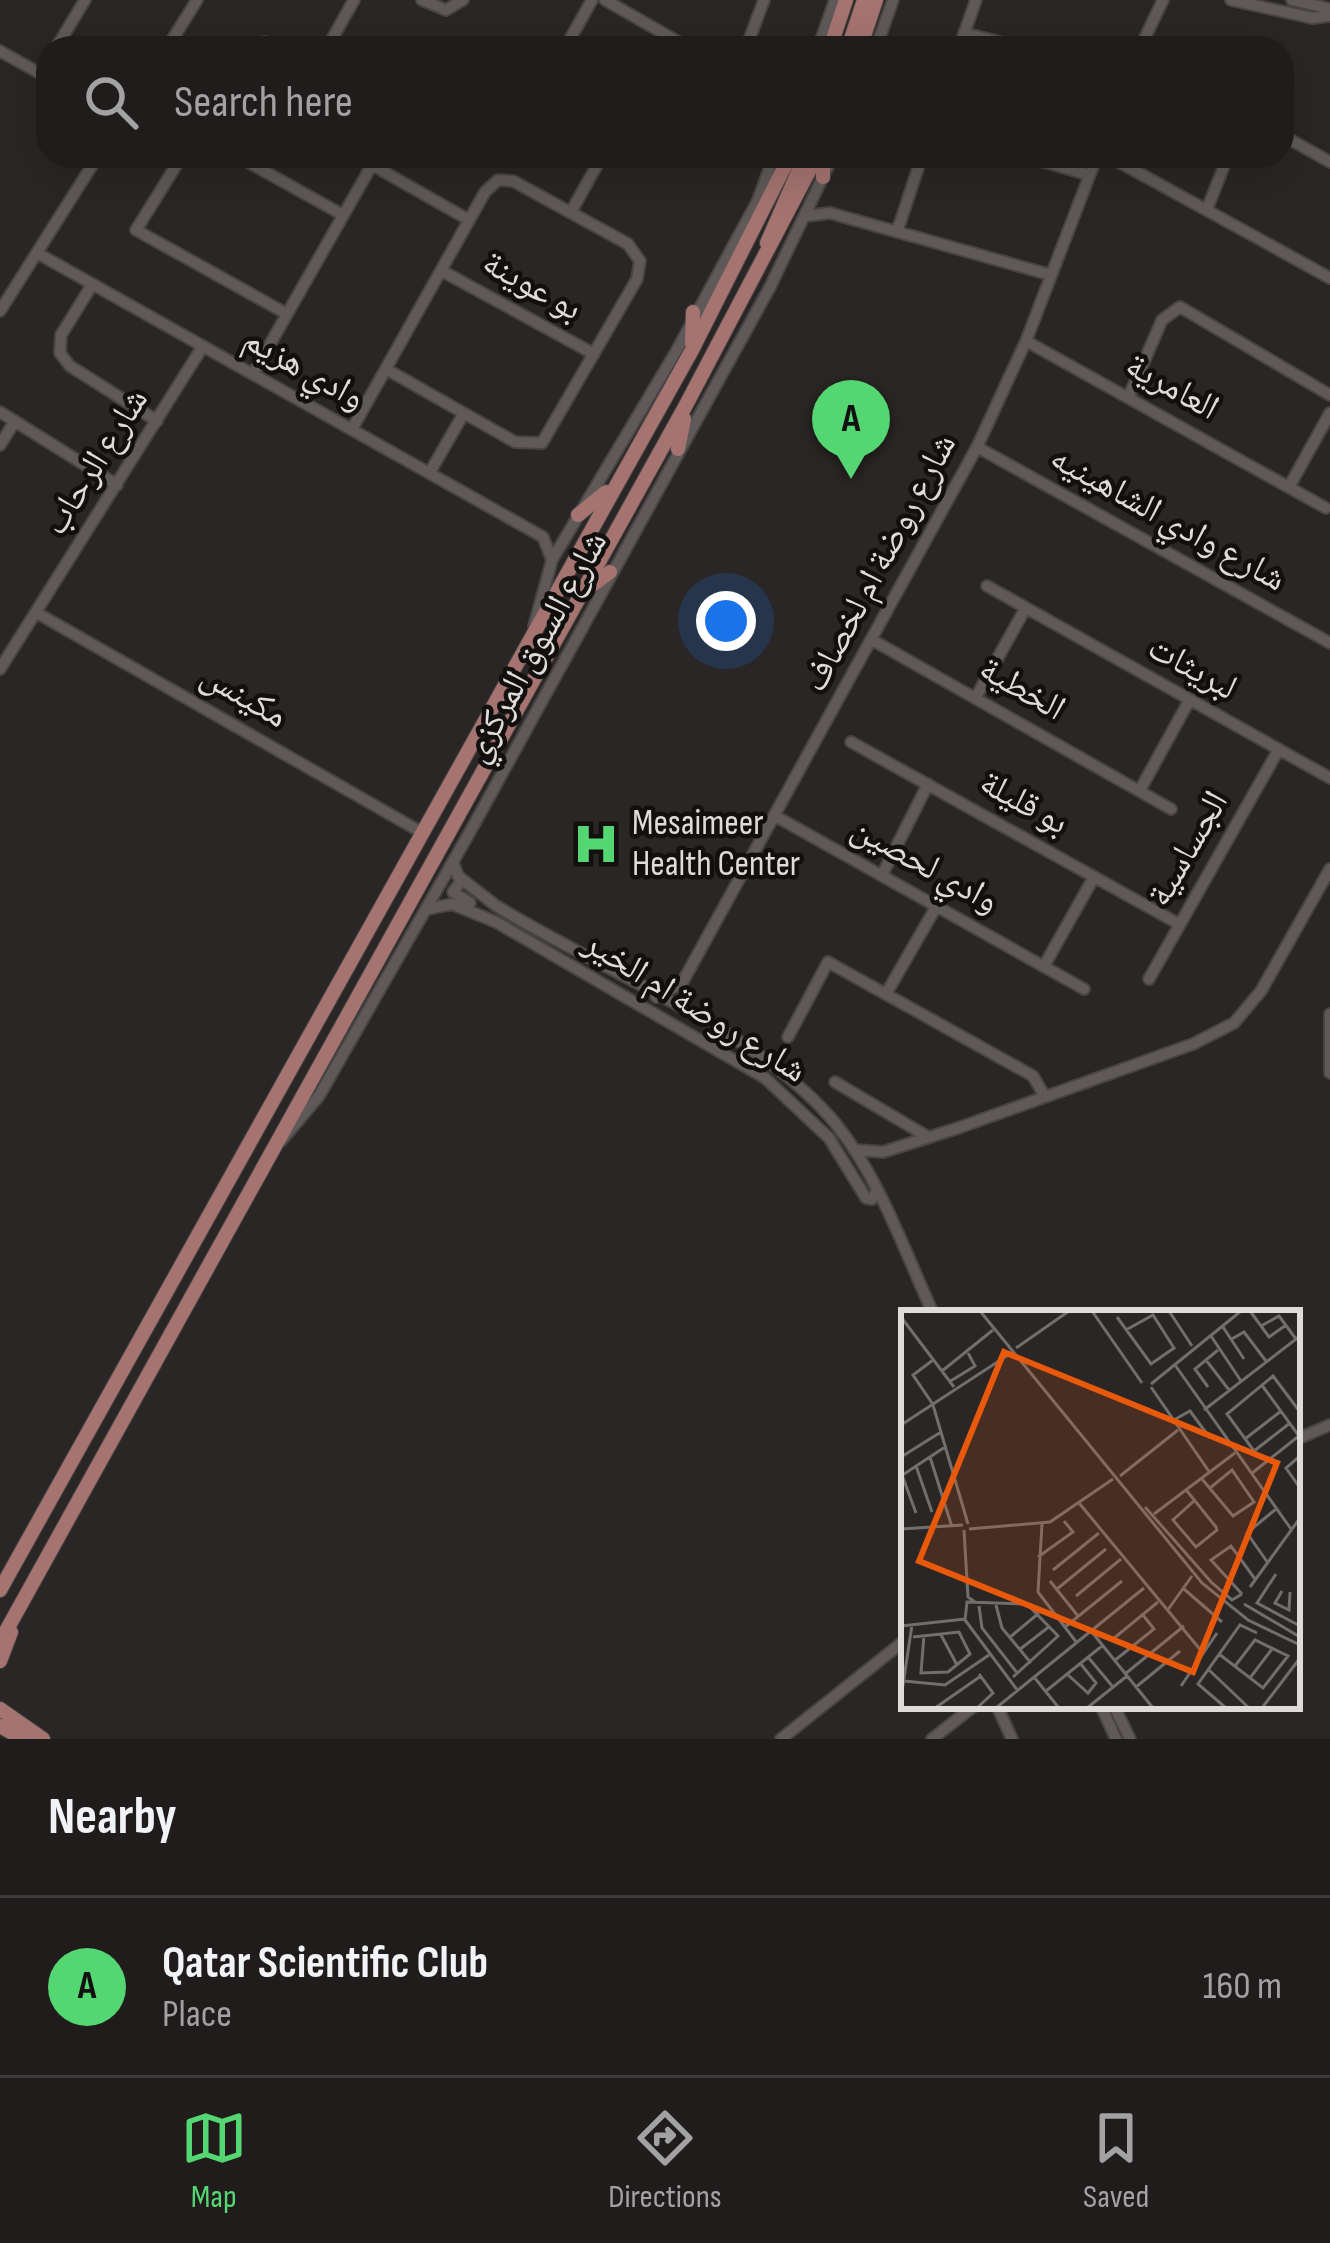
<!DOCTYPE html>
<html lang="en">
<head>
<meta charset="utf-8">
<style>
	body { margin:0; font-family:"Sofia Sans Condensed","Noto Naskh Arabic",sans-serif; background:#2d2929; color:#f1f3f6 }
	.you { position:absolute; left:726px; top:621px; width:42px; height:42px; margin:-30px; border:9px solid #fff; border-radius:50%; background:#1a73e8; box-shadow:0 0 0 18px #1a73e833 }
	.badge { display:grid; place-items:center; width:78px; height:78px; border-radius:50%; background:#54d672; color:#111; font-size:39px; font-weight:700 }
	.pin { position:absolute; translate:-50% -99px; filter:drop-shadow(0 3px 6px #0008) }
	.pin::after { content:''; position:absolute; top:63px; width:42px; height:36px; background:inherit; clip-path:polygon(0 0,100% 0,50% 100%) }
	.list { margin:0; padding:0; list-style:none }
	h2 { display:flex; justify-content:space-between; align-items:center; height:156px; margin:0; padding:0 48px; font-size:51px }
	h2 small { font-size:39px; font-weight:400; color:#a2a1a3 }
	.list li { display:grid; grid-template-columns:78px 1fr auto; gap:36px; align-items:center; box-sizing:border-box; height:180px; padding:0 48px; border-top:3px solid #3d3a3b }
	.list b { display:block; font-size:45px; white-space:nowrap }
	.list p { margin:0; font-size:39px; white-space:nowrap; color:#a2a1a3 }
	.list em { font-size:39px; font-style:normal; color:#a2a1a3 }
	.icon { flex:none; width:66px; height:66px; fill:none; stroke:currentColor; stroke-width:2; stroke-linecap:round; stroke-linejoin:round }
	.map { position:relative; flex:none; width:1330px; height:1739px; overflow:hidden }
	.search { position:absolute; background:#201c1c; box-shadow:0 12px 48px #0002; left:36px; right:36px; top:36px; height:132px; display:flex; align-items:center; gap:30px; box-sizing:border-box; padding:0 42px; border-radius:36px; color:#a2a1a3; font-size:45px }
	.sheet { height:336px; background:#201c1c }
	nav { display:flex; justify-content:space-around; align-items:center; box-sizing:border-box; height:168px; border-top:3px solid #3d3a3b; background:#201c1c; font-size:33px; color:#a2a1a3 }
	nav a { display:grid; justify-items:center; gap:6px }
	nav .on { color:#54d672 }
	.map>svg:first-child { display:block }
	.lines { fill:none; stroke-linecap:round; stroke-linejoin:round }
	.minor-casing { stroke:#484444; stroke-width:14 }
	.major-casing { stroke:#484444; stroke-width:16 }
	.minor { stroke:#5f5a59; stroke-width:10 }
	.major { stroke:#a57470; stroke-width:14 }
	.labels { text-anchor:middle; dominant-baseline:central; stroke-width:9; stroke-linejoin:round; paint-order:stroke }
	.street-label { font-size:36px; fill:#dedbda; stroke:#12100f }
	.poi-label { font-size:36px; fill:#dedbda; stroke:#12100f; text-anchor:start }
	.inset-road { fill:none; stroke:#736e6e; stroke-width:3 }
	.view { fill:#e8590c; fill-opacity:0.15; stroke:#e8590c; stroke-width:6 }
	.inset-edge { fill:none; stroke:#dedbda; stroke-width:6 }
</style>
</head>
<body>
<div class="map">
<svg width="1330" height="1739" viewBox="0 0 1330 1739">
	<rect width="100%" height="100%" fill="#2b2626"/>
	<g class="lines">
		<g class="minor-casing">
			<path id="minor" d="M422 0 446 10 463 0
				M605 0 689 48
				M1231 0 1312 18 1330 16
				M1292 0 1330 9
				M964 33 1023 48
				M56 48 85 0
				M167 48 197 0
				M251 48 265 42 277 48
				M327 48 354 0
				M565 48 592 0
				M746 48 764 0
				M818 48 835 0
				M876 48 893 0
				M959 48 976 0
				M1140 48 1163 0
				M0 51 48 78
				M1282 135 1330 162
				M182 156 136 230 287 314
				M237 156 343 215
				M1024 156 1089 175
				M1108 156 1330 278
				M372 165 469 220
				M1207 209 1228 156
				M571 212 602 156
				M806 216 830 213 1051 275
				M897 232 922 156
				M37 253 543 537 552 560
				M442 271 594 354
				M92 285 61 335 60 353 70 366 157 421
				M0 311 98 156
				M1026 341 1326 508
				M253 374 377 156
				M1129 396 1162 320 1180 307 1330 395
				M0 412 117 485
				M352 429 485 192 498 180 513 181 628 244 640 261 637 279 542 443 515 442 386 369
				M0 445 15 421
				M977 447 1330 643
				M430 472 464 413
				M1289 487 1330 413
				M987 586 1330 778
				M37 613 421 832
				M534 626 552 560 677 350 758 200 774 156
				M874 641 1171 809
				M0 669 203 346
				M976 697 1025 609
				M851 742 1179 924
				M1140 790 1189 701
				M777 817 1084 989
				M453 862 458 876 495 905C599 970 759 1030 836 1124 880 1179 904 1250 933 1313
				M882 875 928 784
				M462 880 453 892 470 903
				M428 909 452 904 496 922 765 1078 829 1138 866 1198 872 1199 877 1191
				M1044 966 1094 877
				M1149 979 1279 749
				M886 994 936 907
				M656 997 682 983 977 447 1026 341 1097 156
				M1330 1014V1073
				M788 1037 828 962 1033 1076 1045 1097
				M835 1082 928 1137
				M281 1141 319 1096 471 830 770 287 833 156
				M856 1150 883 1152 958 1128 1193 1044 1234 1023 1261 991 1330 869
				M1297 1439 1330 1425
				M997 1706 1012 1739
				M1101 1706 1116 1739
				M1114 1706 1130 1739
				M781 1739 904 1641
				M932 1739 974 1706"/>
		</g>
		<g class="major-casing">
			<path id="major" d="M830 48 846 0
				M848 48 864 0
				M860 48 876 0
				M823 177V156
				M767 243 805 156
				M692 343 693 312
				M678 449 684 419
				M578 515 606 492
				M586 590 610 572
				M0 1590 692 350 790 156
				M0 1642 686 405 817 156
				M0 1661 11 1632
				M0 1709 43 1739
				M0 1726 23 1739"/>
		</g>
		<use href="#minor" class="minor"/>
		<use href="#major" class="major"/>
	</g>
	<defs>
		<g id="hospital-bare" transform="scale(3.6)"><path d="M-5-5h3v3.5h4V-5h3V5h-3V1.5h-4V5h-3Z" fill="#54d672" stroke="#12100f" stroke-width="2.5" paint-order="stroke"/></g>
	</defs>
	<g fill-rule="evenodd">
		<use href="#hospital-bare" x="596" y="844"/>
	</g>
	<g class="labels">
		<g class="street-label">
			<text transform="translate(532 286) rotate(29)">بو عوينة</text>
			<text transform="translate(304 369) rotate(29)">وادي هزيم</text>
			<text transform="translate(1172 387) rotate(29)">العامرية</text>
			<text transform="translate(96 462) rotate(-58)">شارع الرحاب</text>
			<text transform="translate(1168 519) rotate(29)">شارع وادي الشاهينيه</text>
			<text transform="translate(880 563) rotate(-62)">شارع روضة ام لخصاف</text>
			<text transform="translate(536 647) rotate(-61)">شارع السوق المركزي</text>
			<text transform="translate(1192 668) rotate(29)">لبريثات</text>
			<text transform="translate(1022 689) rotate(30)">الخطية</text>
			<text transform="translate(244 696) rotate(30)">مكينس</text>
			<text transform="translate(1024 803) rotate(29)">بو قليلة</text>
			<text transform="translate(1188 849) rotate(-60)">الجساسية</text>
			<text transform="translate(925 865) rotate(29)">وادي لحصين</text>
			<text transform="translate(695 1007) rotate(32)">شارع روضة ام الخير</text>
		</g>
		<g class="poi-label">
			<text x="632" y="823">Mesaimeer<tspan x="632" dy="41">Health Center</tspan></text>
		</g>
	</g>
	<g transform="translate(901 1310)">
		<rect width="399" height="399" fill="#2b2626"/>
		<path class="inset-road" d="M79 1 301 273 347 310 399 335M191 1 241 73M268 1 291 36M349 1 368 27 385 15M0 7 53 77M216 7 250 54 273 38 252 5 225 20M360 16 378 6 395 29M322 17 343 49M310 26 340 71M329 30 343 22 365 51M115 38 168 1M305 50 328 80M274 55 390 219M41 61 92 20M48 72 74 56 67 43M250 74 340 1M360 74 398 126M250 77 309 163M307 77 294 59 317 40M31 93 12 65 32 50M32 95 67 214M303 100 399 26M271 111 289 101 309 128M389 113 353 141 326 104 372 66 399 102M0 115 107 45 115 47M344 129 380 101M399 146 385 158 399 178M0 147 40 122M29 147 51 217M15 156 31 202M350 164 399 125M1 165 15 203M0 166 44 137M219 166 277 120M301 169 332 206 353 192 331 160 309 178M286 181 315 217 316 220 295 237 272 210 294 190M178 193 302 343M244 197 311 273 331 290 341 284M253 204 334 143M141 214 137 282 176 333M0 219 62 215M68 219 149 212 212 169M63 220 67 287 74 292M137 247 172 222 163 211M367 253 346 223 375 199M152 260 198 223M375 264 356 293 399 316M149 271 177 306M349 277 399 208M156 279 205 239M283 279 321 312M381 281 374 293 388 300 389 282M341 284 310 250 330 236 354 269M175 286 220 249M343 294 399 327M95 295 101 318 130 353M78 296 81 318 117 364M266 301 291 266M0 316 64 309M164 317 221 271M190 321 252 398M39 323 56 355M12 327 58 322 69 344 47 362 20 363 23 325M108 328 138 303M212 329 257 292M118 340 149 316M318 344 362 378 387 346 354 330 334 356M187 347 212 377M213 351 253 319 242 305M308 360 348 398M166 364 187 383 195 373 179 353M224 364 283 316M112 367 157 326 126 294 66 292 64 310 117 381M133 367 158 398M349 368 371 339M3 371 44 375 88 345M280 376 316 323M235 377 279 341M145 381 201 336M0 388 11 315M34 398 80 366M76 398 92 383 78 364M95 398 243 278M186 398 226 366M325 398 297 374 339 315 356 323M361 398 399 348"/>
		<path class="view" d="M103 42 376 153 292 362 18 251Z"/>
		<rect width="399" height="399" class="inset-edge"/>
	</g>
</svg>
<div class="you"></div>
<div class="pin badge" style="left:851px;top:479px">A</div>
<div class="search"><svg class="icon" aria-label="search" viewBox="0 0 24 24"><circle cx="10" cy="10" r="6"/><path d="M15 15l6 6"/></svg>Search here</div>
</div>
<section class="sheet">
<h2>Nearby<small></small></h2>
<ul class="list">
<li><span class="badge">A</span><div><b>Qatar Scientific Club</b><p>Place</p></div><em>160 m</em></li>
</ul>
</section>
<nav>
<a class="on"><svg class="icon" aria-label="map" viewBox="0 0 24 24"><path d="M3 6l6-2 6 2 6-2v14l-6 2-6-2-6 2zM9 4v14M15 6v14"/></svg>Map</a>
<a><svg class="icon" aria-label="directions" viewBox="0 0 24 24"><path d="M12 3l9 9-9 9-9-9zM9 14v-3h6M13 9l2 2-2 2"/></svg>Directions</a>
<a><svg class="icon" aria-label="saved" viewBox="0 0 24 24"><path d="M7 4h10v16l-5-4-5 4z"/></svg>Saved</a>
</nav>
</body>
</html>
